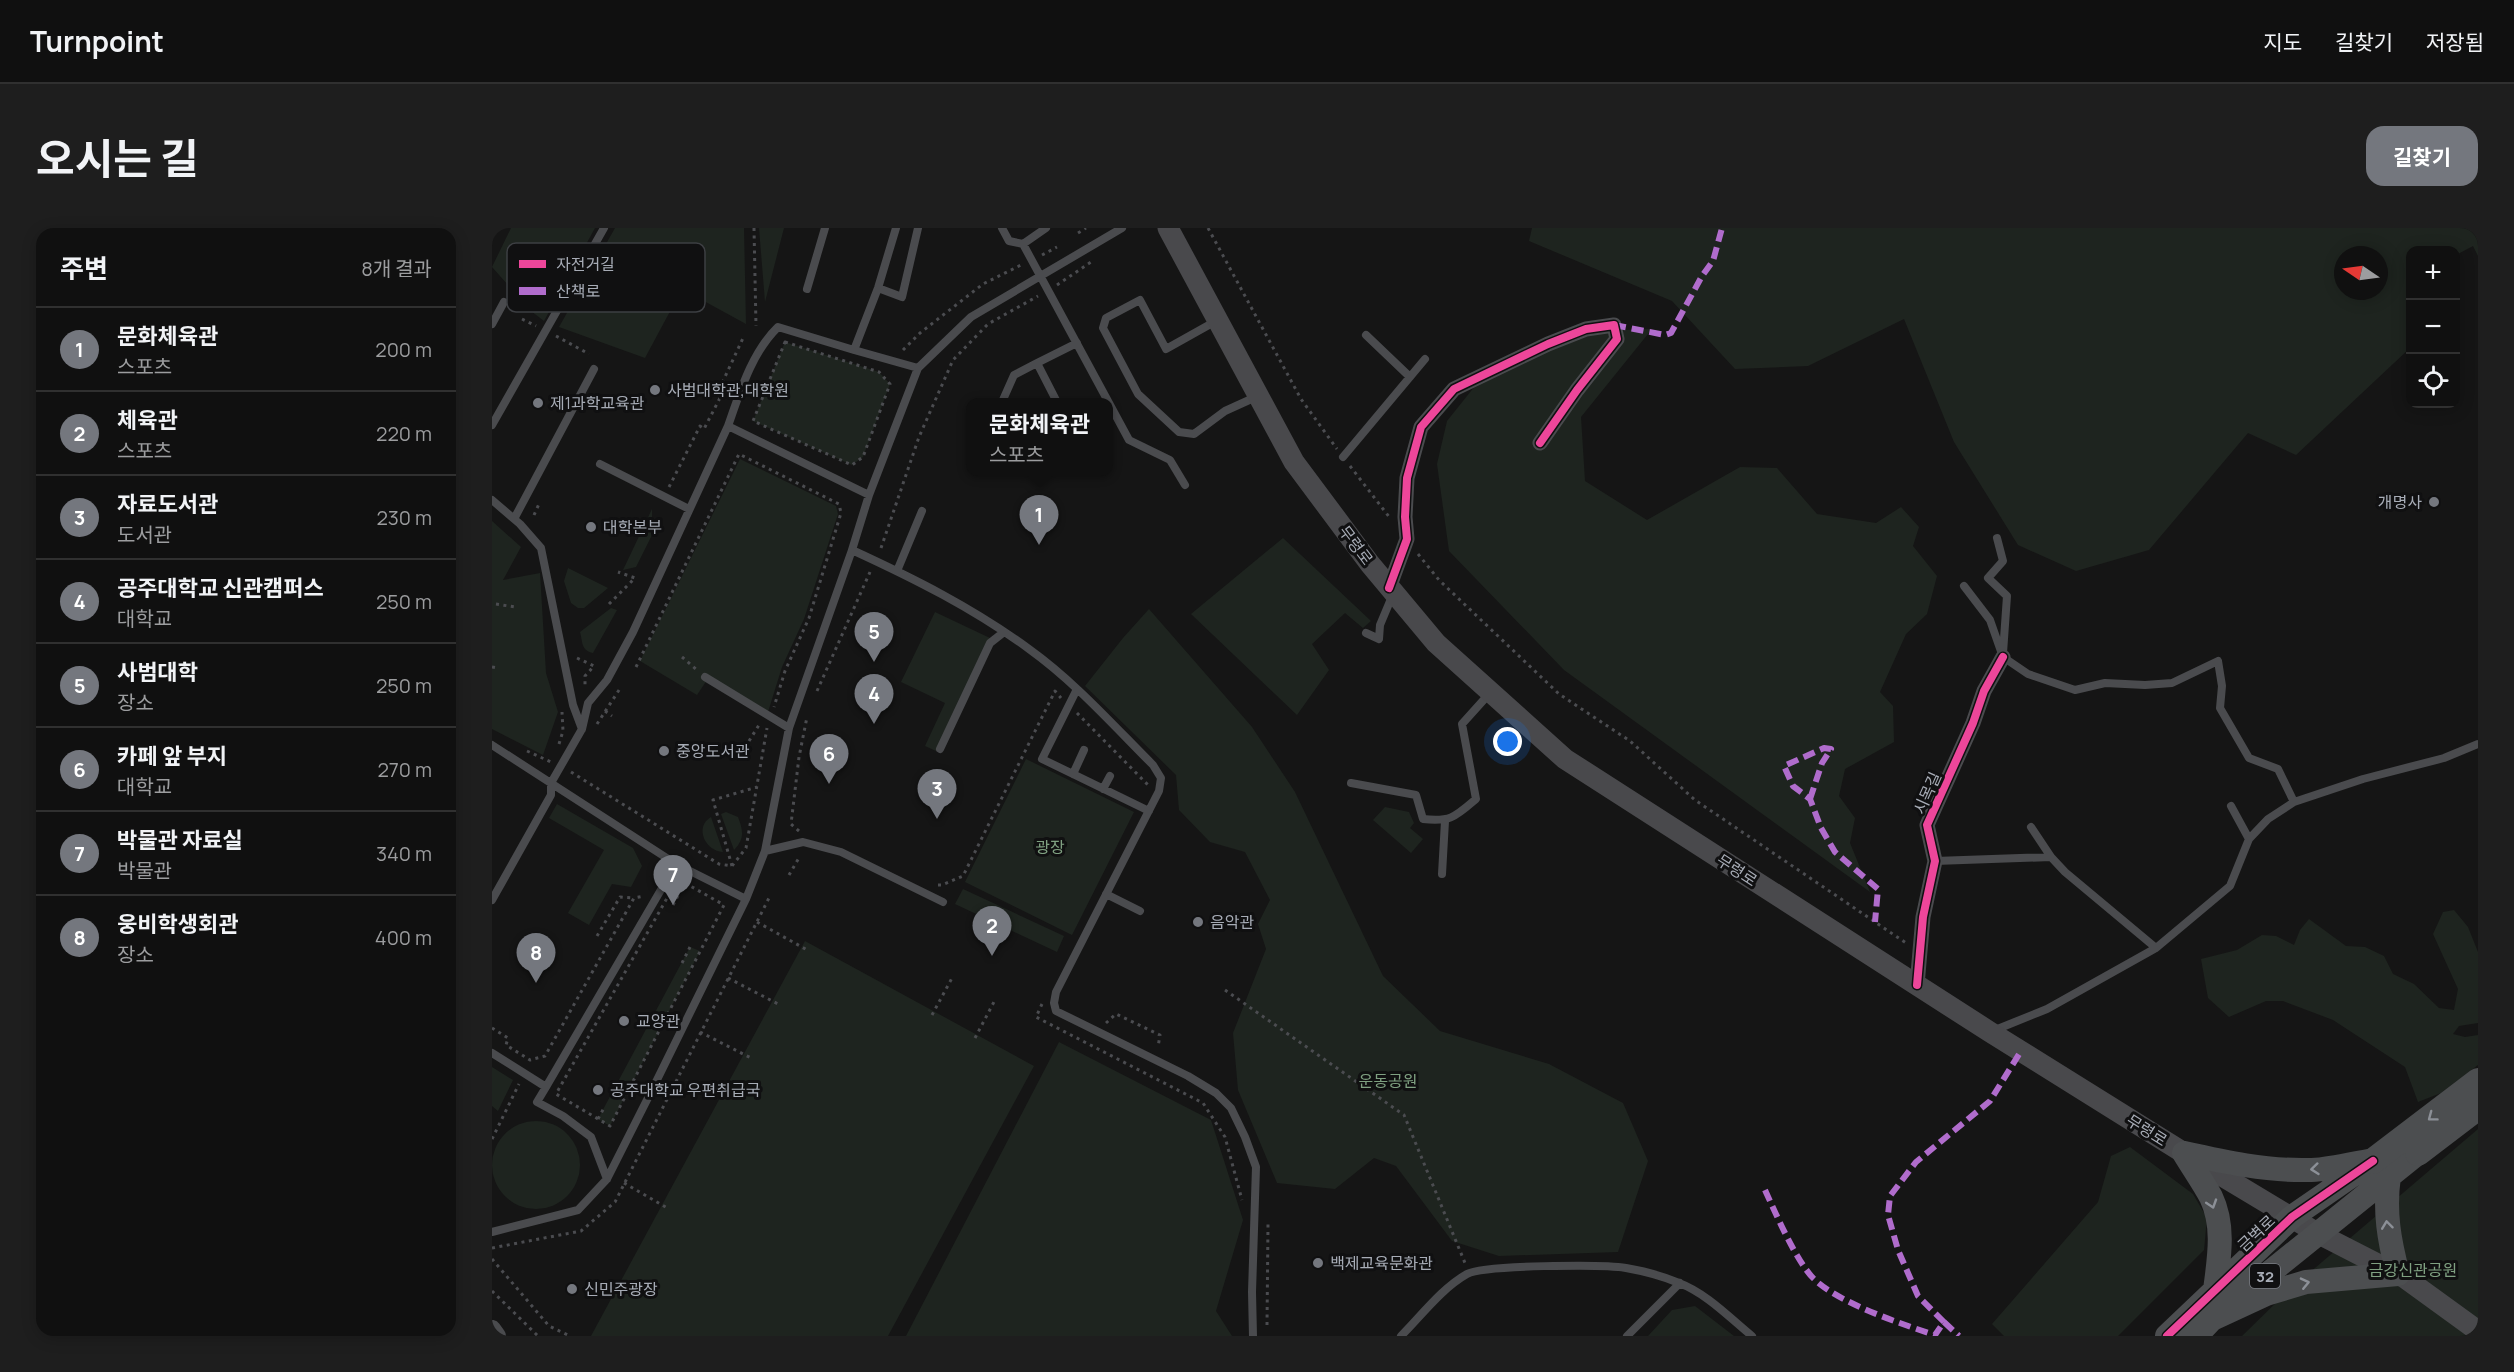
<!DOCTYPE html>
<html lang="ko">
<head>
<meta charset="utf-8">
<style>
	body { margin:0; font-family:Manrope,"Noto Sans KR",sans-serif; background:#1e1e1e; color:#f1f3f6 }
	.controls { position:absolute; right:18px; top:18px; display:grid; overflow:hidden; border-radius:12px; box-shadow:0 3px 15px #0003 }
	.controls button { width:54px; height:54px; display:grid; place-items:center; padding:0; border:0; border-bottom:2px solid #303030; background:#101010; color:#f1f3f6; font:30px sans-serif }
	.compass { position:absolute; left:1842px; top:18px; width:54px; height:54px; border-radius:50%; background:#101010; box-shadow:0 3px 15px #0003; rotate:283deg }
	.you { position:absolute; left:1016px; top:514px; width:21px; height:21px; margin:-15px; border:4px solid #fff; border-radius:50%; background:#1a73e8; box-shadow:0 0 0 9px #1a73e833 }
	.badge { display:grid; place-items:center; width:39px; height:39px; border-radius:50%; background:#74777e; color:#fff; font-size:20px; font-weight:700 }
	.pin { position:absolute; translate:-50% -50px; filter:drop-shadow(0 2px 3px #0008) }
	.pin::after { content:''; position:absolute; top:32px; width:21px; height:18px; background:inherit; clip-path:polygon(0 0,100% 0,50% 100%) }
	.popup { position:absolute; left:474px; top:170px; width:147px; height:78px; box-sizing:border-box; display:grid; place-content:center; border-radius:12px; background:#101010; filter:drop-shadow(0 2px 4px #0005); font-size:20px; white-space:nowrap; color:#9c9d9f }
	.popup b { font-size:22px; color:#f1f3f6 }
	.popup::after { content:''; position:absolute; left:50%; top:100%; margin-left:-12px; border:12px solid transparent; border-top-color:#101010 }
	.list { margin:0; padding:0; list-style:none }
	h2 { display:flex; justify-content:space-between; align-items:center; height:78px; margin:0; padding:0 24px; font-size:26px }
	h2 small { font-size:20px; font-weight:400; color:#9c9d9f }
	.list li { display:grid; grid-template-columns:39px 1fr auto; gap:18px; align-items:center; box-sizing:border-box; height:84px; padding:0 24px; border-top:2px solid #303030 }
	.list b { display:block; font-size:22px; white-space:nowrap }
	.list p { margin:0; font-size:20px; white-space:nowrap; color:#9c9d9f }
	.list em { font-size:20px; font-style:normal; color:#9c9d9f }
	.icon { flex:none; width:33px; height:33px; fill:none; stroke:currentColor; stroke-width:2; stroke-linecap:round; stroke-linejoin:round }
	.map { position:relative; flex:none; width:1986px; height:1108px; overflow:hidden; border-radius:18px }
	header { display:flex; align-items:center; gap:36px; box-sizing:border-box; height:84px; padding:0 30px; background:#101010; border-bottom:2px solid #303030 }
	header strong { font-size:28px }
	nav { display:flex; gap:33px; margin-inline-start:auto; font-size:21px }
	.intro { display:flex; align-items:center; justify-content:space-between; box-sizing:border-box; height:144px; padding:0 36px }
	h1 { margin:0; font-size:42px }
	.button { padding:15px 27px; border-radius:18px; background:#74777e; color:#fff; font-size:21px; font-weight:700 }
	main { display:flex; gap:36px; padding:0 36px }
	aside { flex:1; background:#101010; border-radius:18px; box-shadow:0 3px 15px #0003 }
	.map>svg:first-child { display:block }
	.green { fill:#1e241f; fill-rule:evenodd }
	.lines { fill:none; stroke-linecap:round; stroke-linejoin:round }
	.path { stroke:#4b4c50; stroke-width:3; stroke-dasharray:3 4.5; stroke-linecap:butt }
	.service { stroke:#4a4b4e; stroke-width:8 }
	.minor { stroke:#4a4b4e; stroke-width:15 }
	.tertiary { stroke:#4a4b4e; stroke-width:18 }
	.secondary { stroke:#49494c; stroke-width:21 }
	.primary { stroke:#4c4e50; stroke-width:24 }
	.trunk { stroke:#4c4e50; stroke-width:26 }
	.quiet { stroke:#b06ccc; stroke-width:6; stroke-dasharray:12 6; stroke-linecap:butt }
	.cycleway-casing { stroke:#101011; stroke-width:11 }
	.cycleway { stroke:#ed469a; stroke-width:8 }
	.oneway { stroke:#8c9097 }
	.poi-dot { fill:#74777e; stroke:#101011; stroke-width:2 }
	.labels { text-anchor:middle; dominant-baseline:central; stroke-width:6; stroke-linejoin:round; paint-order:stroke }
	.shield { fill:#101011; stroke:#7a7d84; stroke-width:1.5 }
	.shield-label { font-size:15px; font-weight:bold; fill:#a7acb6 }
	.poi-label { font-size:16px; fill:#a7acb6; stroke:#101011; text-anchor:start }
	.street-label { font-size:16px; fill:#a7acb6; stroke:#101011 }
	.park-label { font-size:16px; fill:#7fa081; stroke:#101011 }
	.key { fill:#101011; stroke:#3d3f43; stroke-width:1.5 }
	.key-label { font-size:16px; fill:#a7acb6 }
</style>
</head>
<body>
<header>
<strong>Turnpoint</strong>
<nav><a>지도</a><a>길찾기</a><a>저장됨</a></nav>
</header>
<div class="intro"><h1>오시는 길</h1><a class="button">길찾기</a></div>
<main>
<aside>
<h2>주변<small>8개 결과</small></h2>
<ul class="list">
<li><span class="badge">1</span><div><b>문화체육관</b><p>스포츠</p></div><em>200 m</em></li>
<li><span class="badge">2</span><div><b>체육관</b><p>스포츠</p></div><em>220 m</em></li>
<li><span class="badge">3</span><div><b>자료도서관</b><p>도서관</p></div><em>230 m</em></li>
<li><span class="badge">4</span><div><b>공주대학교 신관캠퍼스</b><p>대학교</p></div><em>250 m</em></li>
<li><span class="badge">5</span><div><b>사범대학</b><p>장소</p></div><em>250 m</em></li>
<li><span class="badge">6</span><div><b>카페 앞 부지</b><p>대학교</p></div><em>270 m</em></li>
<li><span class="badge">7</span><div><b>박물관 자료실</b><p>박물관</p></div><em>340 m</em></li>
<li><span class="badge">8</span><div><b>웅비학생회관</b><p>장소</p></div><em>400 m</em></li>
</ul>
</aside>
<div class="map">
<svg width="1986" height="1108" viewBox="0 0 1986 1108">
	<rect width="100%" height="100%" fill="#151515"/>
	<path class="green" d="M19 0H103L52 93 39 83 0 39Z
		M123 0H252L254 96 190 61 153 130 67 99Z
		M267 0H292L273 74Z
		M1040 0H1986V28L1981 18 1964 27V22H1918V120L1804 227 1756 205 1657 322 1584 343 1526 317 1462 214 1412 91 1316 138 1243 141 1180 73 1037 13ZM1851 27H1887V63H1851Z
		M1160 101 1089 189 1093 253 1155 292 1248 239 1285 240 1325 286 1384 295 1409 279 1427 299 1421 318 1445 348 1435 386 1414 406 1388 464 1401 478 1402 514 1353 541 1347 568 1363 590 1358 615 1378 664 1072 442 957 323 945 236 955 193 983 158 1099 103Z
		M293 114 387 144 398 156 371 229 360 237 261 193Z
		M248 231 344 278 346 286 312 391 290 439 276 484 217 449 205 467 148 433Z
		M160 281V307L144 339 131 342Z
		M0 293 29 319 11 352 48 345 54 445 66 484 51 527 0 501Z
		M791 310 879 393 871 400 853 385 820 416 837 442 805 487 699 386Z
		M76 340 116 360 92 380H86L79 375 72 353Z
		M119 380 125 382 101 425C89 422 91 415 88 404Z
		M657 381 760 499 803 564 891 748 948 803 1057 836 1131 875 1156 933 1126 1024 1007 1028 960 1013 904 938 882 930 843 961 785 955 746 862 741 805 774 721 766 696 778 672 753 624 718 614 687 582 684 547 593 458 631 410Z
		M443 384 498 410 444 523 433 518 453 475 409 454Z
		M534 531 642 584 580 707 473 654Z
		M65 576 141 620 150 638 139 659 120 656 97 697 76 685 112 622 57 590Z
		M893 579 917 584 922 595 918 600 931 611 919 625 881 592Z
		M234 584 246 589C251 602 253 611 242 622L229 586Z
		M219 589 231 624C213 623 202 599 219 589Z
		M471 661 572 708 565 724 463 676Z
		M1962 682 1976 699 1986 724V795L1967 798 1961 806 1973 809 1986 807V837L1949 865 1926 874 1913 839 1841 792 1791 773H1774L1737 789 1716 770 1709 731 1745 722 1770 707 1784 708 1802 717 1808 702 1817 691 1854 718 1873 719 1892 728 1901 746 1922 756 1947 780 1962 782 1966 761 1941 706 1951 684Z
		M313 713 542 838 396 1108H99Z
		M198 719 208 723 118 898 106 891Z
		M567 814 719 892 751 992 724 1083 740 1108H414Z
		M0 839 21 852 6 883 0 878Z
		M0 937a44 44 0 1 1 88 0a44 44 0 1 1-88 0Z
		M1986 901V1108H1750L1796 1063Z
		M1638 919 1701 966 1715 990 1712 1022 1626 1108H1512L1500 1096 1606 974 1619 928Z
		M1203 1078 1242 1108H1156L1180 1082Z"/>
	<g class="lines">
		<path class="path" d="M262 0 264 98
			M716 0 809 171 845 221
			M586 5 594 0
			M550 27 565 19
			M565 57 599 34
			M30 91 44 98
			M64 108 97 126
			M293 114 387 144 398 156 371 229 360 237 261 193Z
			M411 122 428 105 491 56 531 36
			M858 238 898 290
			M177 259 208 198 212 201 229 168 225 166 252 108
			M42 287 47 276
			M389 320 427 209 461 132 496 96 546 68
			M926 326 947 352 1067 466 1138 513 1203 572 1414 715
			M4 376 23 379
			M117 376 143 350 126 344
			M190 429 205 442
			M85 430 102 438 93 448V460
			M0 439 5 440
			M144 439 247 226 347 276 349 285 317 390 293 443 282 479
			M325 463 378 344
			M113 483 120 488
			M585 485 656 557
			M105 496 129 459
			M257 513 267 497
			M67 516 71 503 70 484
			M35 523 59 534
			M79 544 227 636 240 638 254 620 275 500
			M307 603 299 596 307 529 315 489
			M240 638 221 572 265 559
			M297 647 308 628
			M193 655 232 677 118 898 64 866 183 656Z
			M446 657H450L471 648 563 463 569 470
			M181 677 193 655
			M265 694 317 723
			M105 708 128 669 141 670
			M190 735 198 719
			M236 750 288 777
			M733 762 912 887 973 1035
			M550 776 544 789 711 875 733 909 750 972
			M440 787 460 750
			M614 795 624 786 668 807 666 819
			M0 800 16 810 14 817 38 832 53 828 142 670 152 668
			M208 804 259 830
			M483 810 503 772
			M106 891 113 878
			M0 911 27 856
			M132 955 177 981
			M0 1020 89 1003 123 974 278 668
			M0 1031 57 1098 78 1108
			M0 1063 46 1108
			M775 1097 776 996"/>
		<path class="service" d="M404 0 386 60 362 122 426 140
			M510 0 517 13 531 16
			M554 0 531 16 637 212 678 232 693 257
			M386 60 410 69 426 0
			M315 61 333 0
			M724 93 674 121 648 72 614 90 611 100 646 166 687 204 702 206 733 183 766 168
			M0 96 12 74
			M874 107 918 149
			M545 135 585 115
			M510 174 522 147 545 135 565 174
			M0 197 112 0
			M236 198C248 164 260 124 286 99L362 122
			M851 229 933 131
			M108 236 197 281
			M0 272 28 296 49 320 81 477 90 501 59 555V567L0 672
			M22 291 102 141
			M1505 310 1511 333 1496 350 1515 368 1511 425
			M360 322C423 351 481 380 537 421 583 454 621 497 661 537L669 550 667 563 564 764 562 775 564 783 696 848 724 865 739 880 753 909 764 939 760 1064 761 1108
			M405 343 430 283
			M1472 358 1498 392 1511 429 1536 446 1583 462 1613 455 1653 457 1680 455 1726 433 1730 458 1728 480 1757 530 1786 541 1802 574 1776 591 1757 611
			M874 405 887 411 888 397 901 366
			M213 449 297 500
			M585 461 550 531 657 583
			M90 501 96 475 115 452 141 404 236 198 377 267
			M0 517 184 636 254 671
			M448 521 498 415 512 404
			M581 546 592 522
			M859 555 924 567 931 591C959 594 963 589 984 571L970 496 997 466
			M611 561 618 548
			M1802 574 1871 551 1952 530 1986 516
			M273 623 311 614 349 624 451 674
			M1443 633 1559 629 1539 599
			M950 646 953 593
			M614 666 648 683
			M1664 720 1738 658 1757 611 1739 578
			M1503 802 1555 781 1664 720 1573 644 1559 629
			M0 825 54 859 45 874 71 888 99 909 115 951
			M54 859 184 636
			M0 1004 86 982 115 951 161 860 254 671 273 623 297 500 360 322 377 267 426 140 479 89 630 0
			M909 1108C929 1088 950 1060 975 1046 991 1037 1112 1036 1134 1040 1151 1043 1171 1048 1187 1055 1214 1065 1238 1090 1260 1108
			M1135 1108 1188 1055"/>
		<path class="minor" d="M897 360 915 311 913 289 915 250 929 199 962 161 1056 116 1094 101 1122 97 1125 111 1085 162 1048 215
			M1425 757 1431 689 1443 633 1435 597 1481 495 1492 463 1511 429"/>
		<path class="tertiary" d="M0 1101 5 1108"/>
		<path class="secondary" d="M676 0 802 234 878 336 944 415 1073 531 1498 804 1692 925 1825 1005 1913 1050 1986 1103"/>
		<path class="primary" d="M1692 925C1733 934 1774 943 1816 942 1836 942 1856 936 1876 933
			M1692 925C1701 940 1711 954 1719 969 1733 998 1727 1031 1723 1062
			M1720 1091 1774 1066 1814 1054 1906 1046C1897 1012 1892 983 1897 948
			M1675 1108 1800 989 1881 933
			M1704 1108 1720 1091 1926 925"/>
		<path class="trunk" d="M1926 925 1986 879
			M1881 933 1986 853"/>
		<path class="quiet" d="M1122 97 1173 107 1179 105 1210 48 1221 33 1230 0
			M1318 571 1330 535 1339 521 1332 520 1292 538 1301 558 1318 571 1329 600 1343 624 1386 661 1383 694
			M1273 962C1284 986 1304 1033 1322 1051 1347 1075 1409 1096 1443 1107L1452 1094 1467 1108
			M1452 1094 1426 1068 1406 1022 1396 987 1398 968 1424 934 1498 873 1529 823"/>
		<g class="cycleway-casing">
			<path id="cycleway" d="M897 360 915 311 913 289 915 250 929 199 962 161 1056 116 1094 101 1122 97 1125 111 1085 162 1048 215
				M1425 757 1431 689 1443 633 1435 597 1481 495 1492 463 1511 429
				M1675 1108 1800 989 1881 933"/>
		</g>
		<use href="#cycleway" class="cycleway"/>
	</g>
	<defs><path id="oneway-chevron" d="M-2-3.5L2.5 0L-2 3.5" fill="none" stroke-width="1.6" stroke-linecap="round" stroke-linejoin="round" transform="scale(1.5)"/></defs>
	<g class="oneway">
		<use href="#oneway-chevron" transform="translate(1940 889) rotate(143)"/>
		<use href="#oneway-chevron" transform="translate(1823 941) rotate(174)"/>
		<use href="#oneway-chevron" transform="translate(1720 976) rotate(72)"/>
		<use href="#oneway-chevron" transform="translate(1895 997) rotate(-97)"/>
		<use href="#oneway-chevron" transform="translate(1813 1055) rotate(-13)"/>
	</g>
	<g class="poi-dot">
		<circle cx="163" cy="162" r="6"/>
		<circle cx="46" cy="175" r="6"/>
		<circle cx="1942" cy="274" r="6"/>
		<circle cx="99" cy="299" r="6"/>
		<circle cx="172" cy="523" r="6"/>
		<circle cx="706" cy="694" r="6"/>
		<circle cx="132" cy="793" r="6"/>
		<circle cx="106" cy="862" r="6"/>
		<circle cx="826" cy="1035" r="6"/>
		<circle cx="80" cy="1061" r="6"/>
	</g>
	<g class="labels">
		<rect class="shield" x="1758" y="1036" width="30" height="24" rx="4.5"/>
		<g class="shield-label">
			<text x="1773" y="1048">32</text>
		</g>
		<g class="poi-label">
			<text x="175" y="162">사범대학관,대학원</text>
			<text x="58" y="175">제1과학교육관</text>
			<text x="1930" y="274" text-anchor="end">개명사</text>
			<text x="111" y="299">대학본부</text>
			<text x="184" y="523">중앙도서관</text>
			<text x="718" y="694">음악관</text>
			<text x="144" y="793">교양관</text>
			<text x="118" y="862">공주대학교 우편취급국</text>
			<text x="838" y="1035">백제교육문화관</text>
			<text x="92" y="1061">신민주광장</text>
		</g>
		<g class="street-label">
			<text transform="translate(864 317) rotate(53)">무령로</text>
			<text transform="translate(1435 565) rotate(-66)">시목길</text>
			<text transform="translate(1245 642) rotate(33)">무령로</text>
			<text transform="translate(1655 902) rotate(32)">무령로</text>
			<text transform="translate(1764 1005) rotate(-43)">금벽로</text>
		</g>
		<g class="park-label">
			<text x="558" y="619">광장</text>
			<text x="896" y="853">운동공원</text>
			<text x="1921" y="1042">금강신관공원</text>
		</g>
	</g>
	<rect x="15" y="15" width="198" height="69" rx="9" class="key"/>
	<rect x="27" y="32" width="27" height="8" fill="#ed469a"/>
	<rect x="27" y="59" width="27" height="8" fill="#b06ccc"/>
	<g class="key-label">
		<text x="64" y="42">자전거길</text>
		<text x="64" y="69">산책로</text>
	</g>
</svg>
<div class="controls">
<button>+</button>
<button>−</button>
<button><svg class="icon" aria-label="locate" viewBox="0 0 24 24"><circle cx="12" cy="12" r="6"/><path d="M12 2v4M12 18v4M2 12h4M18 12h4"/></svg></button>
</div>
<svg class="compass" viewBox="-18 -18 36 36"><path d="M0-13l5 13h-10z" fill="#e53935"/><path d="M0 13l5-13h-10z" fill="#9c9d9f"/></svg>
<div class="you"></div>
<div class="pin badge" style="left:547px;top:317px">1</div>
<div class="popup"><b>문화체육관</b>스포츠</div>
<div class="pin badge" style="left:500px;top:728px">2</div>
<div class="pin badge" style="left:445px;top:591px">3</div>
<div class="pin badge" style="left:382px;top:496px">4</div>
<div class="pin badge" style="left:382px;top:434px">5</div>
<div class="pin badge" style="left:337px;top:556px">6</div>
<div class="pin badge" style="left:181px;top:677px">7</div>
<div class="pin badge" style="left:44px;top:755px">8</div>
</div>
</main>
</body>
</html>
